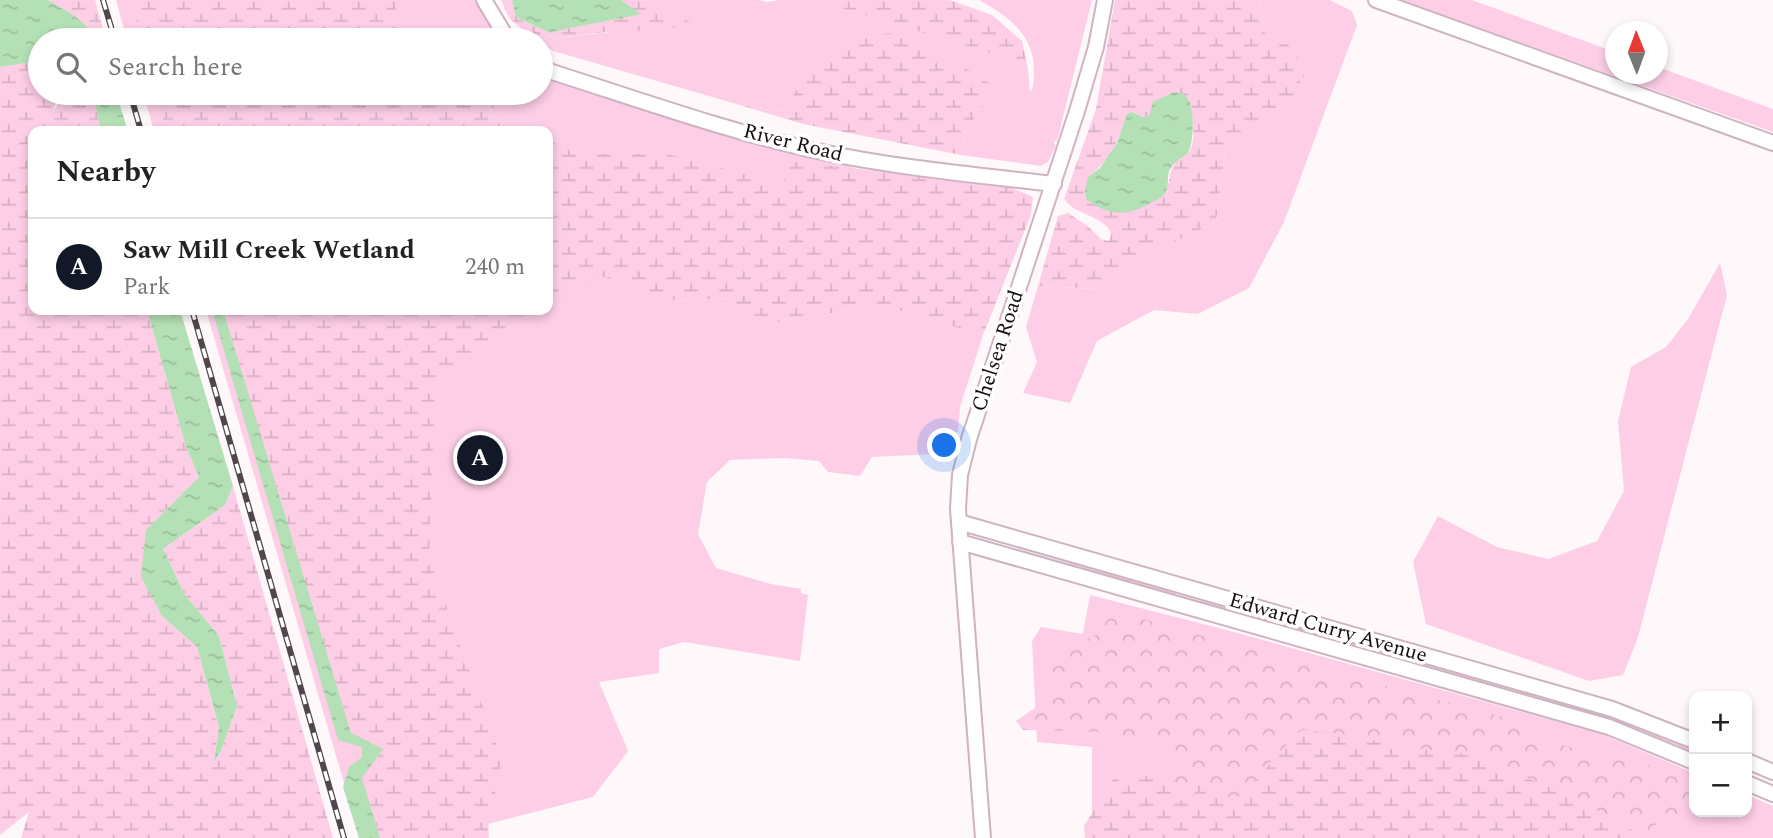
<!DOCTYPE html>
<html lang="en">
<head>
<meta charset="utf-8">
<style>
	body { margin:0; font-family:Spectral,serif; background:#f6f6f6; color:#222 }
	.controls { position:absolute; right:21px; bottom:21px; display:grid; overflow:hidden; border-radius:14px; box-shadow:0 4px 10px #0003 }
	.controls button { width:63px; height:63px; display:grid; place-items:center; padding:0; border:0; border-bottom:2px solid #e0e0e0; background:#fff; color:#222; font:35px sans-serif }
	.compass { position:absolute; left:1605px; top:21px; width:63px; height:63px; border-radius:50%; background:#fff; box-shadow:0 4px 10px #0003; rotate:359deg }
	.you { position:absolute; left:945px; top:446px; width:24px; height:24px; margin:-18px; border:5px solid #fff; border-radius:50%; background:#1a73e8; box-shadow:0 0 0 10px #1a73e833 }
	.badge { display:grid; place-items:center; width:46px; height:46px; border-radius:50%; background:#111827; color:#fff; font-size:23px; font-weight:700 }
	.pin { position:absolute; translate:-50% -50%; border:4px solid #fff; box-shadow:0 2px 7px #0006 }
	.list { margin:0; padding:0; list-style:none }
	h2 { display:flex; justify-content:space-between; align-items:center; height:91px; margin:0; padding:0 28px; font-size:30px }
	h2 small { font-size:23px; font-weight:400; color:#767676 }
	.list li { display:grid; grid-template-columns:46px 1fr auto; gap:21px; align-items:center; box-sizing:border-box; height:98px; padding:0 28px; border-top:2px solid #e0e0e0 }
	.list b { display:block; font-size:26px; white-space:nowrap }
	.list p { margin:0; font-size:23px; white-space:nowrap; color:#767676 }
	.list em { font-size:23px; font-style:normal; color:#767676 }
	.icon { flex:none; width:38px; height:38px; fill:none; stroke:currentColor; stroke-width:2; stroke-linecap:round; stroke-linejoin:round }
	.map { position:relative; flex:none; width:1773px; height:838px; overflow:hidden }
	.search { position:absolute; background:#fff; box-shadow:0 4px 10px #0003; left:28px; top:28px; width:525px; height:77px; display:flex; align-items:center; gap:18px; box-sizing:border-box; padding:0 24px; border-radius:38px; color:#767676; font-size:26px }
	.panel { position:absolute; background:#fff; box-shadow:0 4px 10px #0003; left:28px; top:126px; width:525px; height:189px; border-radius:14px }
	.map>svg:first-child { display:block }
	.green { fill:#fdcee6 }
	.forest { fill:url(#forest-crowns) }
	.wetland { fill:url(#wetland-marsh); fill-rule:evenodd }
	.water { fill:url(#water-ripples) }
	.lines { fill:none; stroke-linecap:round; stroke-linejoin:round }
	.minor-casing { stroke:#ceb3c1; stroke-width:18 }
	.minor { stroke:#fff; stroke-width:14 }
	.rail-casing { stroke:#4f474b; stroke-width:6 }
	.rail { stroke:#fff; stroke-width:3.5; stroke-dasharray:10; stroke-linecap:butt }
	.labels { text-anchor:middle; dominant-baseline:central; stroke-width:7; stroke-linejoin:round; paint-order:stroke }
	.street-label { font-size:21px; fill:#150c11; stroke:#fff }
</style>
</head>
<body>
<div class="map">
<svg width="1773" height="838" viewBox="0 0 1773 838">
	<defs>
		<pattern id="forest-crowns" width="20" height="18" patternUnits="userSpaceOnUse" patternTransform="scale(1.75)"><rect width="20" height="18" fill="#fdcee6"/><path d="M2 6a3 3 0 1 1 6 0M12 15a3 3 0 1 1 6 0" fill="none" stroke="#d8b0c4"/></pattern>
		<pattern id="wetland-marsh" width="20" height="14" patternUnits="userSpaceOnUse" patternTransform="scale(1.75)"><rect width="20" height="14" fill="#fdcee6"/><path d="M1 5h8M5 5V1M11 12h8M15 12V8" fill="none" stroke="#d8b0c4"/></pattern>
		<pattern id="water-ripples" width="26" height="14" patternUnits="userSpaceOnUse" patternTransform="scale(1.75)"><rect width="26" height="14" fill="#b3e0b5"/><path d="M2 4q2-2 4 0t4 0M15 11q2-2 4 0t4 0" fill="none" stroke="#99bf9b"/></pattern>
	</defs>
	<rect width="100%" height="100%" fill="#fef8fb"/>
	<path class="green" d="M116 0H481L499 40H127Z
		M642 0H761L766 2 779 0H815L1003 57 1028 69 1030 93C1034 86 1034 79 1034 71 1034 34 1009 17 979 0H1092L1057 141H1054V144L1056 145 1048 162 1041 166 961 155 965 129 980 112 808 75 782 112 740 105 553 51 541 43V40H536L530 36 549 39 691 23 659 6Z
		M1260 0H1330L1352 11 1357 25 1284 222 1249 288 1198 314 1154 310 1097 341 1070 403 1023 393 1037 362 1026 327 1038 286 1098 289 1160 249 1216 222 1225 151 1265 127 1292 47 1265 34Z
		M1399 0H1472L1615 52 1616 74H1658V67L1773 109V132Z
		M541 78 865 171 651 269 678 301 733 298 756 336 782 320 884 306 983 335 960 407 958 432 944 435 941 451 937 450 935 454 872 457 860 476 828 472 819 461 785 458 730 460 707 482 698 534 716 568 771 584 801 589V593L808 595 800 661 684 642 659 649V673L599 682 628 751 593 797 488 824 489 838H360L206 310H548V131H154L143 93H541Z
		M1720 263 1727 295 1638 637 1623 675 1589 681 1426 624 1413 562 1438 516 1497 547 1548 559 1597 541 1624 491 1618 421 1631 367 1666 347 1688 319Z
		M1071 561 1176 591V595L1070 567 1069 564Z
		M1090 595 1238 633 1604 735 1694 773V812H1747V795L1773 806V838H1092V747L1037 742 1032 641 1041 627 1083 634Z
		M1204 599 1595 710 1694 747V756L1203 605 1202 602Z"/>
	<path class="forest" d="M1111 610 1259 652 1506 718 1551 743 1645 764 1694 782V812H1710L1654 825 1643 836 1565 793 1465 754 1414 748 1339 734 1302 730 1274 758 1245 796 1214 798 1202 778 1191 802 1176 800 1174 767 1176 743 1104 732 1023 730 1016 721 1039 705 1065 695 1051 671 1047 649 1072 647 1098 634Z"/>
	<path class="wetland" d="M48 0H95L106 40H101L75 16Z
		M131 0H397L393 26 425 40H142Z
		M501 0H512L516 17 549 33C579 25 610 21 640 14L621 0H642L659 6 692 23 666 30 606 32 549 39 530 36 509 18Z
		M815 0H950L992 15 1022 41 1028 69 1003 57Z
		M1115 0H1260L1265 34 1292 47 1306 73 1289 102 1265 127 1225 151 1216 222 1160 249 1098 289 1038 286 1058 216 1068 213 1089 227 1101 239 1109 241C1119 223 1083 215 1072 207 1071 206 1065 201 1064 199L1096 109ZM1191 104C1192 116 1195 133 1192 145 1187 161 1170 156 1169 183L1088 177C1109 162 1120 139 1127 114L1132 112 1143 117 1149 116 1152 108Z
		M892 33 958 64 993 85 980 112 965 129 961 155 803 124 740 105 782 112C795 94 812 64 830 52 848 40 870 35 892 33Z
		M40 61V93H58L53 112 65 93H93L101 131H33V310H147L186 447 199 477 146 530 162 616 197 647 219 728 214 759 221 751 237 706 219 636 185 595 163 549 225 505 233 486 333 838H21L29 812 0 835V67Z
		M156 93H486L499 116 531 131H166Z
		M548 140 577 154H667L786 185 778 160 1008 186 1033 197 1031 215 983 335 884 306 782 320 756 336 732 298 678 301 601 276 548 304Z
		M223 310H538L508 326 435 385 429 559 502 760 486 838H380L362 777 383 749 351 733Z
		M1302 730 1339 734 1414 748 1465 754 1565 793 1643 836V838H1085L1084 826 1116 774 1162 777 1174 767 1176 800 1191 802 1202 777 1214 798 1245 796 1274 758Z"/>
	<path class="water" d="M0 0H48L75 16 101 40H40V61L0 67Z
		M512 0H621L641 14C611 21 580 25 549 33L516 17Z
		M1174 92 1184 94C1186 97 1189 100 1190 103 1194 112 1194 144 1188 152 1182 159 1173 162 1169 171 1167 178 1169 186 1165 193 1163 197 1157 200 1152 202 1128 217 1109 216 1086 199L1085 189 1088 177 1100 168 1117 143 1127 114 1132 112 1143 117 1149 116 1153 102Z
		M93 93H116L128 131H101Z
		M147 310H180L233 486 225 505 163 549 185 595 219 636 237 706 221 751 214 761 219 727 197 647 162 616 141 577 146 530 199 477 186 447Z
		M212 310H223L351 733 383 749 362 778 380 838H359L343 787 349 767 362 757V747L338 740Z"/>
	<g class="lines">
		<g class="minor-casing">
			<path id="minor" d="M484 0 508 40
				M1376 0 1773 143
				M541 67 552 72C640 100 732 133 822 152 898 168 977 175 1054 184
				M959 522 1612 709 1694 741
				M960 542 1609 727 1694 762
				M1747 761 1773 772
				M1747 783 1773 794
				M983 838 958 509 960 475 969 439 1077 111 1096 47 1105 0"/>
		</g>
		<use href="#minor" class="minor"/>
		<g class="rail-casing">
			<path id="rail" d="M103 0 115 40
				M130 93 141 131
				M192 310 344 838"/>
		</g>
		<use href="#rail" class="rail"/>
	</g>
	<g class="labels">
		<g class="street-label">
			<text transform="translate(793 143) rotate(14)">River Road</text>
			<text transform="translate(998 351) rotate(-72)">Chelsea Road</text>
			<text transform="translate(1328 628) rotate(16)">Edward Curry Avenue</text>
		</g>
	</g>
</svg>
<div class="controls">
<button>+</button>
<button>−</button>
</div>
<svg class="compass" viewBox="-18 -18 36 36"><path d="M0-13l5 13h-10z" fill="#e53935"/><path d="M0 13l5-13h-10z" fill="#767676"/></svg>
<div class="you"></div>
<div class="pin badge" style="left:480px;top:458px">A</div>
<div class="search"><svg class="icon" aria-label="search" viewBox="0 0 24 24"><circle cx="10" cy="10" r="6"/><path d="M15 15l6 6"/></svg>Search here</div>
<section class="panel">
<h2>Nearby<small></small></h2>
<ul class="list">
<li><span class="badge">A</span><div><b>Saw Mill Creek Wetland</b><p>Park</p></div><em>240 m</em></li>
</ul>
</section>
</div>
</body>
</html>
